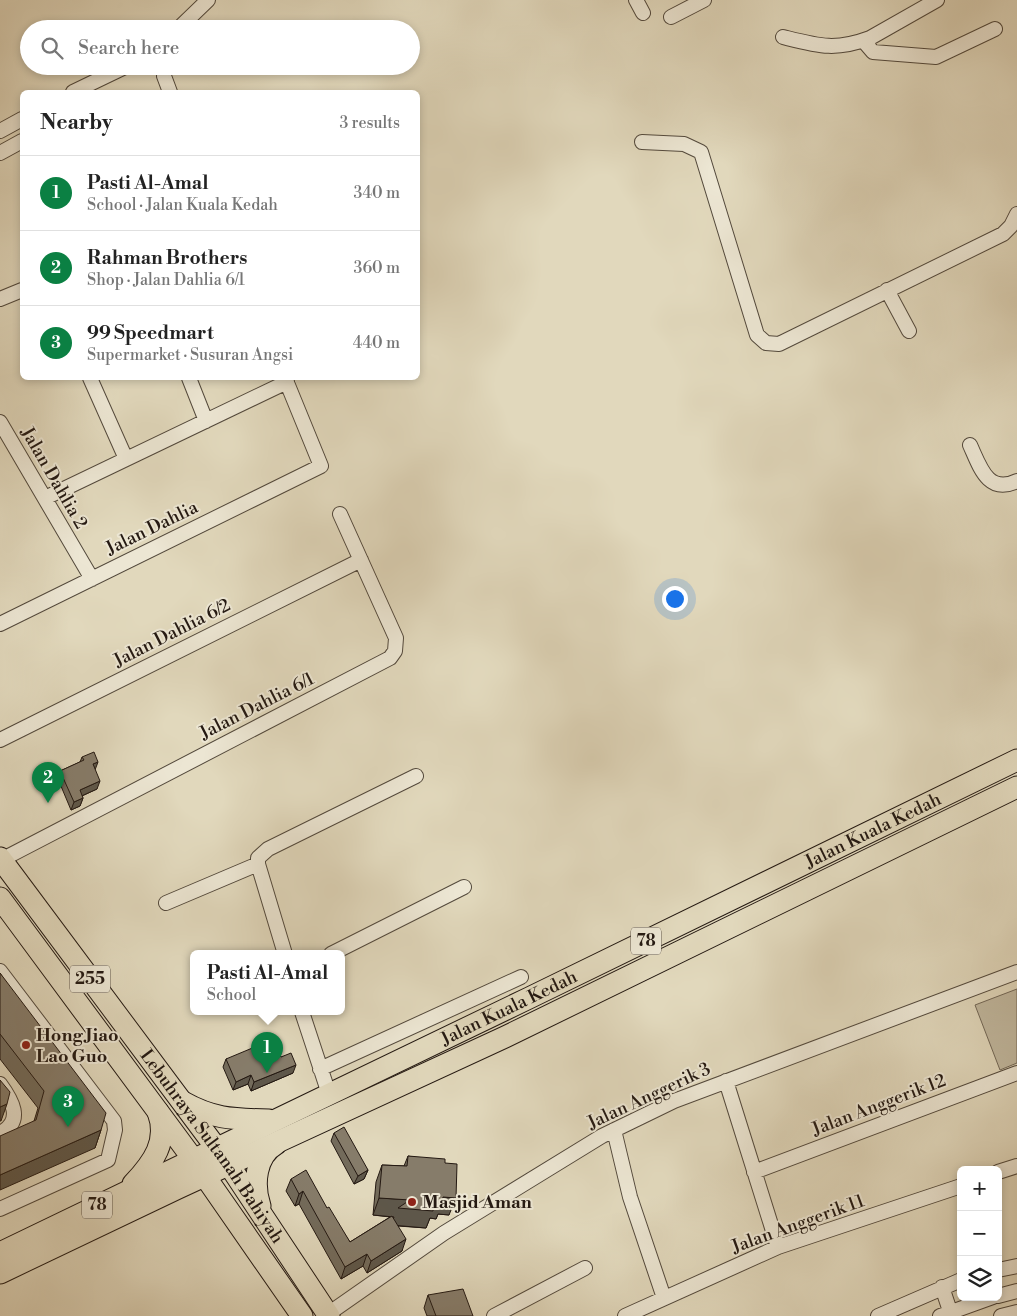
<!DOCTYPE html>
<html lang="en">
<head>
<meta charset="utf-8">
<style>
	body { margin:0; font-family:"Libre Bodoni",serif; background:#f6f6f6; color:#222 }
	.controls { position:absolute; right:15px; bottom:15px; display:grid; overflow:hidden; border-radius:8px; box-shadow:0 2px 8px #0003 }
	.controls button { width:45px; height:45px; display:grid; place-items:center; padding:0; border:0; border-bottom:1px solid #e0e0e0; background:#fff; color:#222; font:25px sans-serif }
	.you { position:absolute; left:674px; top:598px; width:18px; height:18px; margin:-12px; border:4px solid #fff; border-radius:50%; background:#1a73e8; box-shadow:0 0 0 8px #1a73e833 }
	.badge { display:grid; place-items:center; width:32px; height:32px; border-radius:50%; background:#0b8043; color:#fff; font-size:16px; font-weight:700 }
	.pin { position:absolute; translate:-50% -41px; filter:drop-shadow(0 1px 2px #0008) }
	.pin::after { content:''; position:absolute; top:26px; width:18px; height:15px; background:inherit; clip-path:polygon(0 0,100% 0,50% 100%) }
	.popup { position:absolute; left:190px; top:950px; width:155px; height:65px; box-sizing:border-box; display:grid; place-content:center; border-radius:8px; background:#fff; filter:drop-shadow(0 1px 4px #0005); font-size:16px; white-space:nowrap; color:#767676 }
	.popup b { font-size:19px; color:#222 }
	.popup::after { content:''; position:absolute; left:50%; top:100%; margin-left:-10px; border:10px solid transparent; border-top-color:#fff }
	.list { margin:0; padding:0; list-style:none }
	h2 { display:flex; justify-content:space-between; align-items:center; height:65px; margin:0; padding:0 20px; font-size:21px }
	h2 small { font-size:16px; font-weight:400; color:#767676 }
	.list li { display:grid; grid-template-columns:32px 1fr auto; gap:15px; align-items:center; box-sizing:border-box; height:75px; padding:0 20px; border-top:1px solid #e0e0e0 }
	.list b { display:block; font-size:19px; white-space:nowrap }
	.list p { margin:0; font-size:16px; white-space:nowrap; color:#767676 }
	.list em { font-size:16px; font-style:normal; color:#767676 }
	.icon { flex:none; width:28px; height:28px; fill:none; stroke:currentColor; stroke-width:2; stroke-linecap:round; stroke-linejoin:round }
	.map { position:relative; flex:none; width:1017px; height:1316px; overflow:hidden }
	.search { position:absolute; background:#fff; box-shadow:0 2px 8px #0003; left:20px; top:20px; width:400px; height:55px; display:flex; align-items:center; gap:12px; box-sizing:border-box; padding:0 18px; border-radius:28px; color:#767676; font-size:19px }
	.panel { position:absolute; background:#fff; box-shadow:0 2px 8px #0003; left:20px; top:90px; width:400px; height:290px; border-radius:8px }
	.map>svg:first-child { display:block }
	.green { fill:#c1b89f; stroke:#726858 }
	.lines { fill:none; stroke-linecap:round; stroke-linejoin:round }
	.street-casing { stroke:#53493c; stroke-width:16 }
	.primary-casing { stroke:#241912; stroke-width:23 }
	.street { stroke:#ece6d3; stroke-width:14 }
	.primary { stroke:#e1d8bc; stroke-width:21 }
	.wall { fill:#736b5b; stroke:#241912 }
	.shaded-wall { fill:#5e574a; stroke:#241912 }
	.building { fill:#867c6a; stroke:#241912 }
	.poi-dot { fill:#8f2418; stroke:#ece6d3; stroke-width:2 }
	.labels { text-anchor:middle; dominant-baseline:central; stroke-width:4; stroke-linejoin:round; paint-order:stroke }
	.shield { fill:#ece6d3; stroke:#60564c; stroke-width:1 }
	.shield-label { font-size:16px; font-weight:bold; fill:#241912 }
	.street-label { font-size:18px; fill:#241912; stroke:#ece6d3 }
	.poi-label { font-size:18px; font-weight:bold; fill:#241912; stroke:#ece6d3; text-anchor:start }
</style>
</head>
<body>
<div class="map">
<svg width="1017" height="1316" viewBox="0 0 1017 1316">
	<rect width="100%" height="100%" fill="#e1d8bc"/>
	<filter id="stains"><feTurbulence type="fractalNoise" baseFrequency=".004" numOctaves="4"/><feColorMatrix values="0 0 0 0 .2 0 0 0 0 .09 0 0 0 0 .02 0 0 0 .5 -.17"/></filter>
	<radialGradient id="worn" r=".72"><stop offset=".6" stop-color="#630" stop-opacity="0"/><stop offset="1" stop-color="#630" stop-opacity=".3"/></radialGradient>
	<path class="green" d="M1017 989V1063L1000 1070 975 1005Z"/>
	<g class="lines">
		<g class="street-casing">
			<path id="street" d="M636 0 643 13
				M937 0 870 38 867 45 873 52 936 57 995 29
				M671 17 704 0
				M178 29 208 0
				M783 37C819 46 835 51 870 38
				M164 76 170 92
				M73 92 127 66
				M0 131 22 119
				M642 142 684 144 701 152 757 335 766 343 779 344 1003 234 1011 226 1017 214
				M0 153 22 141
				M887 290 909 331
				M0 299 22 290
				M90 378 126 459
				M189 378 206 421
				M0 422 92 579
				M970 445C980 467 988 495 1017 481
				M45 498 287 382
				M0 624 321 466 285 378
				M0 740 361 560
				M1 860 390 658 395 651 396 638 340 514
				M166 903 258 864
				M285 954 258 864V858L268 849 416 776
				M331 954 464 887
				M0 971 114 1121 115 1130 108 1160 0 1209
				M302 1012 329 1094
				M320 1069 521 977
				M726 1081 778 1247
				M0 1084C11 1099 25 1121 0 1133
				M614 1130 630 1197 664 1298
				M754 1172 1017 1073
				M998 1172 1017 1166
				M998 1270 1017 1266
				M942 1287 950 1311
				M998 1296 1017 1291
				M328 1314 444 1233 602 1136 674 1101 1017 972
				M494 1316 585 1268
				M625 1316 778 1247 961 1186
				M878 1316 961 1280
				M940 1316 993 1297
				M1001 1316 1017 1312"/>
		</g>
		<g class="primary-casing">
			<g id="primary">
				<path id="s1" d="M0 858 229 1165 329 1316"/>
				<path d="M0 898 193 1159 302 1316"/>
				<path d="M183 1102C215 1120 235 1119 269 1120"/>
				<path d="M133 1184C153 1163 169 1141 158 1112"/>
				<path d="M260 1206C253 1185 255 1156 276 1144"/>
				<path id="s2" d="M0 1253 529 998 1017 760"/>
				<path d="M0 1273 178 1188 505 1037 1017 787"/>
			</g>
		</g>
		<use href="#street" class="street"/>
		<use href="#primary" class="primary"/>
	</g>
	<path class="wall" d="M82 757 95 770 97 789 82 796 83 798 80 806 71 810 58 779 60 771 80 762Z
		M0 973 101 1130 95 1148 34 1121 38 1108 0 1059Z
		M281 1057 293 1073 251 1091 248 1084 233 1090 223 1067 226 1059Z
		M334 1133 368 1170 364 1179 354 1184 331 1141Z
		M408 1156 445 1163 449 1215 438 1214 436 1219 430 1218 426 1228 398 1226 402 1251 367 1273 363 1266 341 1279 299 1204 295 1206 286 1191 291 1179 327 1208 350 1242 390 1217 373 1215 376 1182 382 1165 404 1166Z
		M428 1295 473 1316H427L424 1308Z"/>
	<path class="shaded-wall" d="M98 762 95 770 93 764Z
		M100 781 97 789 77 798 80 790Z
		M83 798 80 806 71 810 74 802Z
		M296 1065 293 1073 251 1091 254 1082Z
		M251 1075 248 1084 233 1090 236 1082Z
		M7 1104 1 1121H0V1107Z
		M101 1130 95 1148 0 1190V1175Z
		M368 1170 364 1179 354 1184 358 1176Z
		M303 1191 299 1204 295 1206 299 1194Z
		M443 1197 456 1198 449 1215 438 1214 436 1219 430 1218 426 1228 391 1225 394 1217 373 1215 379 1198 433 1201Z
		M406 1239 402 1251 367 1273 371 1261Z
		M367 1254 363 1266 341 1279 345 1267Z"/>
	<path class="building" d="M94 752 98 762 93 764 100 781 80 790 83 798 74 802 60 771 84 760 82 757Z
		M0 973 106 1113 101 1130 0 1175V1136L36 1120 44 1091 0 1034Z
		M274 1039 281 1057 291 1053 296 1065 254 1082 251 1075 236 1082 226 1059Z
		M0 1080 10 1092 7 1104 0 1107Z
		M344 1127 368 1170 358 1176 334 1133Z
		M408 1156 445 1159V1163L457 1164 456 1198 443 1197 442 1202 433 1201V1211L398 1208 410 1200 379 1198 382 1165 407 1166Z
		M306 1170 327 1208 329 1207 350 1242 392 1216 406 1239 371 1261 367 1254 345 1267 303 1191 299 1194 291 1179Z
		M463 1289 473 1316H436L428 1295Z"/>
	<g class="poi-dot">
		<circle cx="26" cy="1045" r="5"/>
		<circle cx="412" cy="1202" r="5"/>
	</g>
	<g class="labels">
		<g class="shield">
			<rect x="631" y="927.5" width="30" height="27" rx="4"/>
			<rect x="70" y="965.5" width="40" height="27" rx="4"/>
			<rect x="82" y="1191.5" width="30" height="27" rx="4"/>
		</g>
		<g class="shield-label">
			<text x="646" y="941">78</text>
			<text x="90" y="979">255</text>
			<text x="97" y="1205">78</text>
		</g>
		<g class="street-label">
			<text transform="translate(54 478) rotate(60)">Jalan Dahlia 2</text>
			<text transform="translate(152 528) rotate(-26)">Jalan Dahlia</text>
			<text transform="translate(172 633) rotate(-27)">Jalan Dahlia 6/2</text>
			<text transform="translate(257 706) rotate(-27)">Jalan Dahlia 6/1</text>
			<text stroke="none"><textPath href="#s2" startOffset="970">Jalan Kuala Kedah</textPath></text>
			<text stroke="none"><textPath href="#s2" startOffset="565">Jalan Kuala Kedah</textPath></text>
			<text transform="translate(649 1096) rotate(-25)">Jalan Anggerik 3</text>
			<text transform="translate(879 1105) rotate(-21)">Jalan Anggerik 12</text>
			<text stroke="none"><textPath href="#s1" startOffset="358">Lebuhraya Sultanah Bahiyah</textPath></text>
			<text transform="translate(798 1224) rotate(-20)">Jalan Anggerik 11</text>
		</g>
		<g class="poi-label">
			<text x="36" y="1035">Hong Jiao<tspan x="36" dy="21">Lao Guo</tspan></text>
			<text x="422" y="1202">Masjid Aman</text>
		</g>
	</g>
	<rect width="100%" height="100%" filter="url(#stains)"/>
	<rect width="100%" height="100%" fill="url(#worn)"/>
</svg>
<div class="controls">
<button>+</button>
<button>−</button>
<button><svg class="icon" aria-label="layers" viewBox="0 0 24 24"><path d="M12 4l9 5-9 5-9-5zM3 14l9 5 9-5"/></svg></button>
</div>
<div class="you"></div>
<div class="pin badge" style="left:267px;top:1073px">1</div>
<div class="popup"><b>Pasti Al-Amal</b>School</div>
<div class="pin badge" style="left:48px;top:803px">2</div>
<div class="pin badge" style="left:68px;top:1127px">3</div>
<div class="search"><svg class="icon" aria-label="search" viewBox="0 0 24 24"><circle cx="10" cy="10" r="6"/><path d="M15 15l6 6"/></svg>Search here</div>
<section class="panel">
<h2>Nearby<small>3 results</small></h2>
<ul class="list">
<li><span class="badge">1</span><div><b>Pasti Al-Amal</b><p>School · Jalan Kuala Kedah</p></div><em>340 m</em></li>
<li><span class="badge">2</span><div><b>Rahman Brothers</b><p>Shop · Jalan Dahlia 6/1</p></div><em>360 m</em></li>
<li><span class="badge">3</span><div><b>99 Speedmart</b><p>Supermarket · Susuran Angsi</p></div><em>440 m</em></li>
</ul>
</section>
</div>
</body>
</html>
